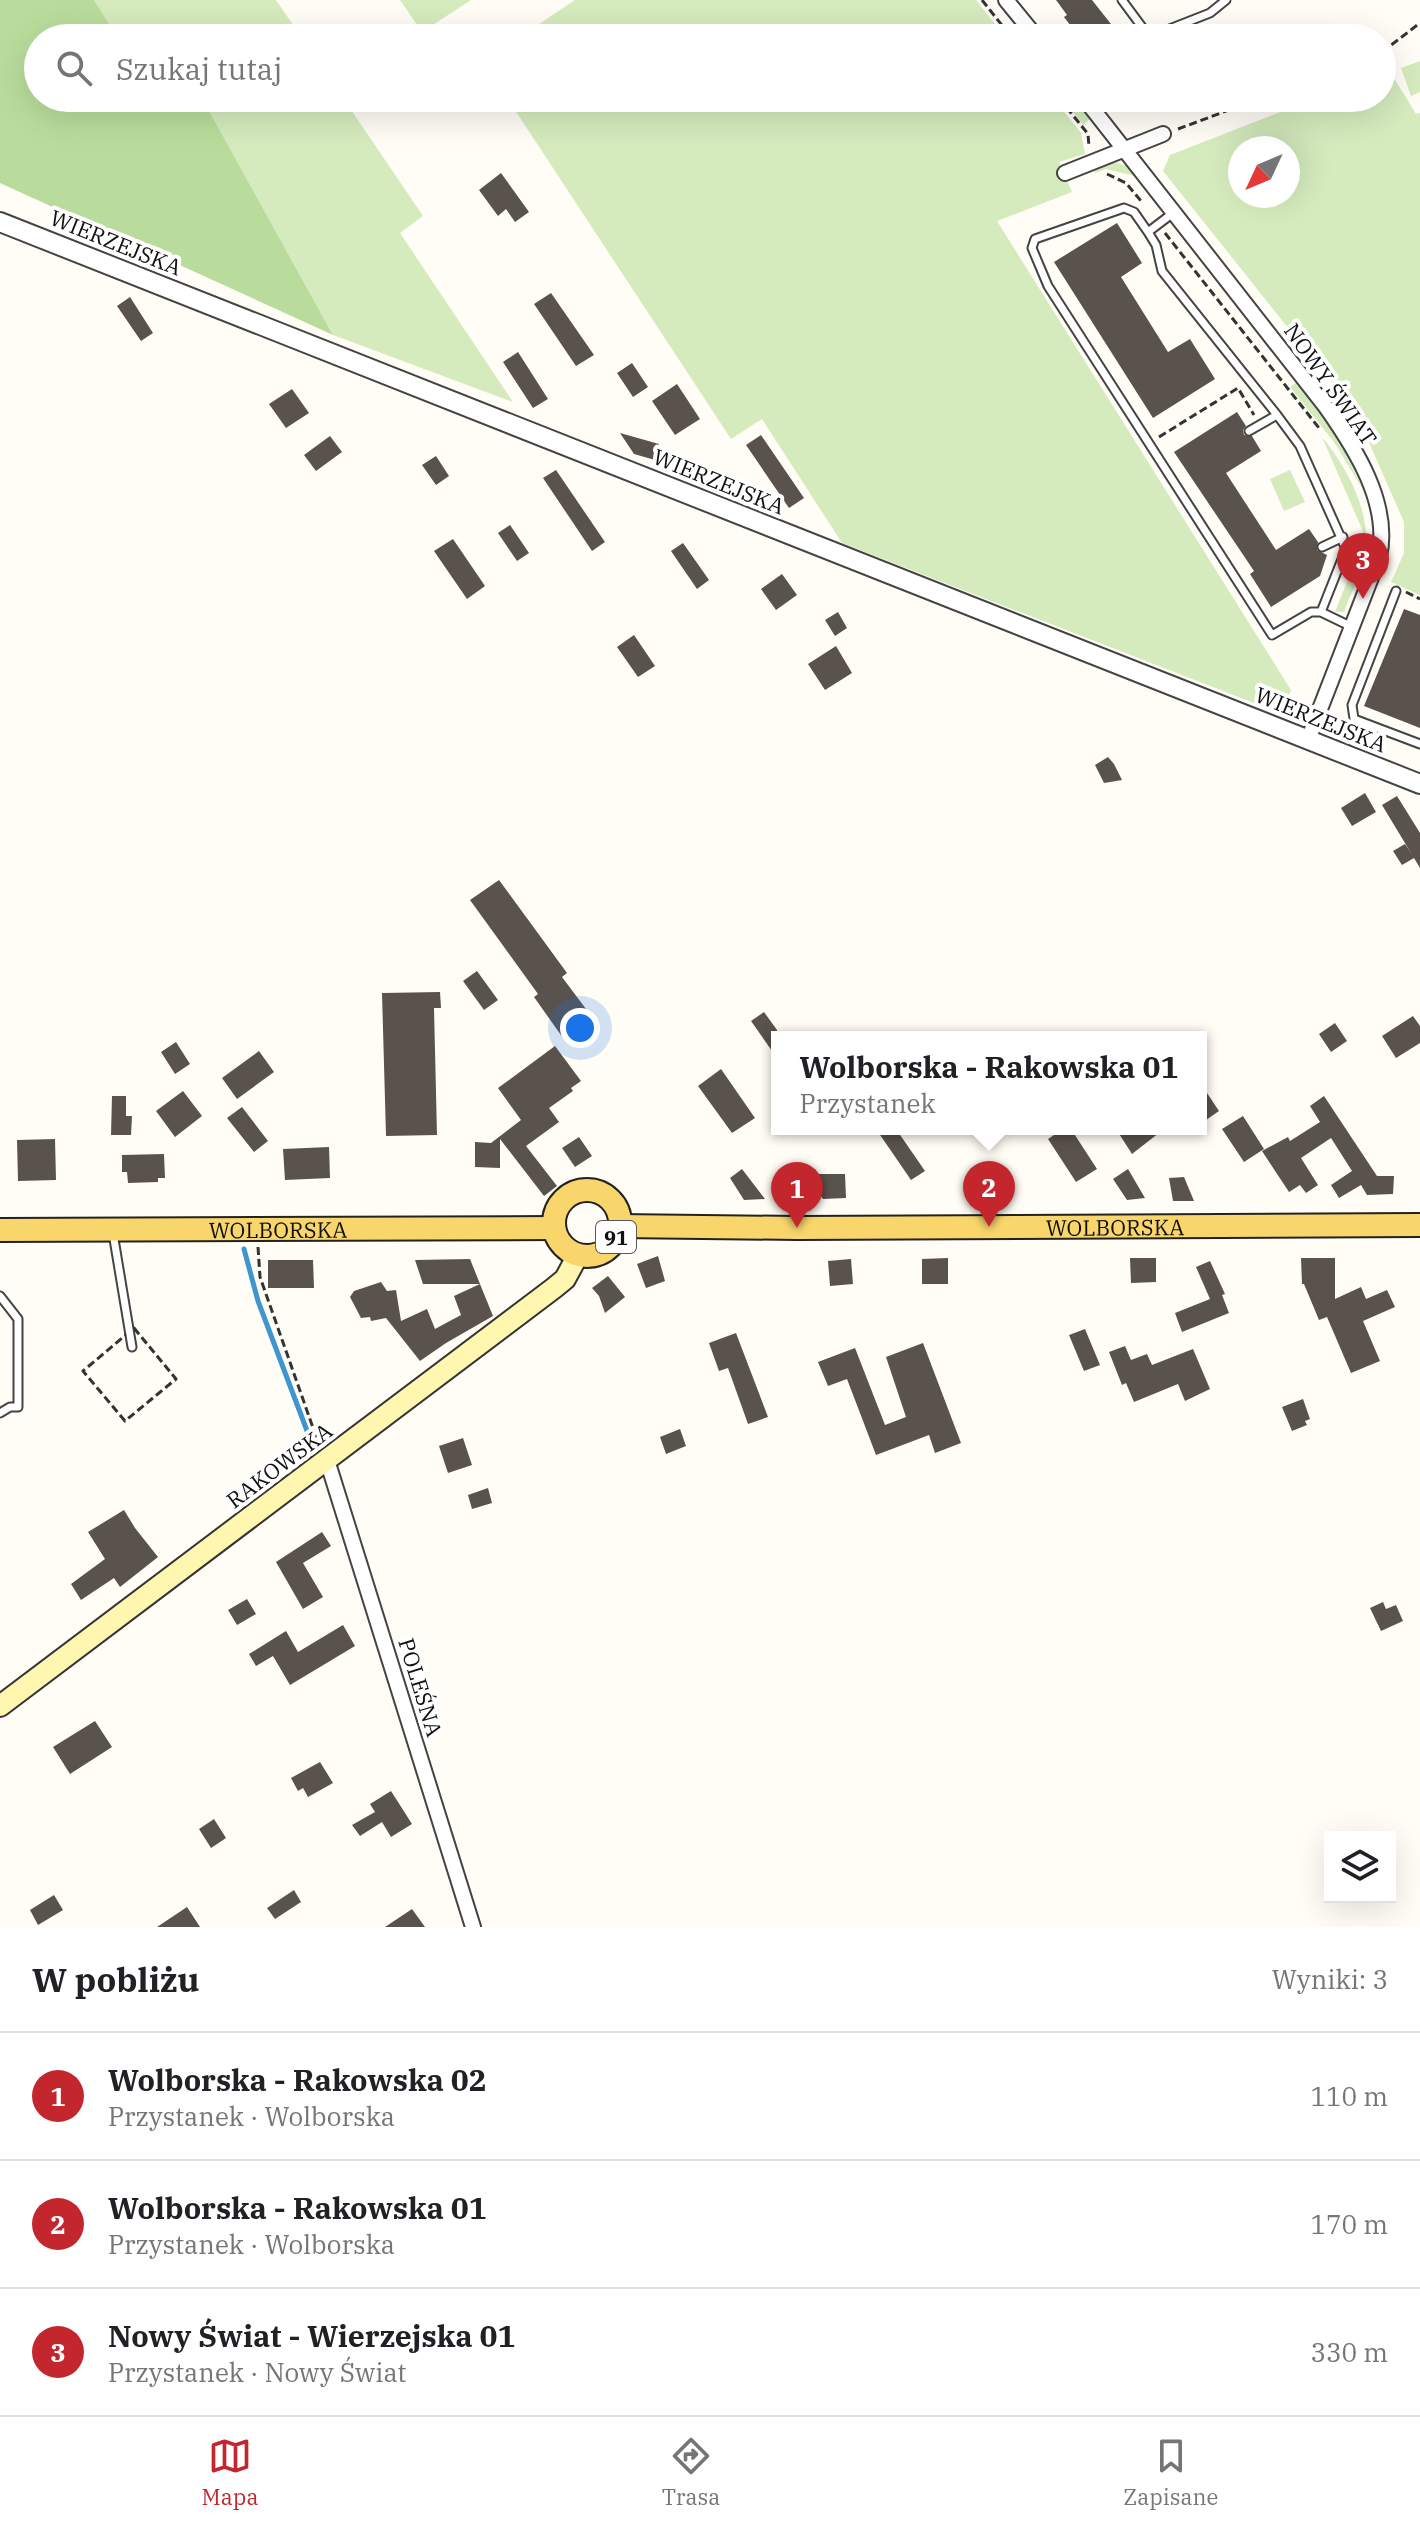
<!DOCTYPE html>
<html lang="pl">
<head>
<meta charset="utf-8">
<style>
	body { margin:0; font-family:"IBM Plex Serif",serif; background:#f6f6f6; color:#202124 }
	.controls { position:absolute; right:24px; bottom:24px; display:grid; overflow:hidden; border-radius:0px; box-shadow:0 8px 32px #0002 }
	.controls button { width:72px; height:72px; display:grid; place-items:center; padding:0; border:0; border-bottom:2px solid #e0e0e0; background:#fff; color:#202124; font:40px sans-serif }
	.compass { position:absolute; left:1228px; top:136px; width:72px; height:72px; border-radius:50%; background:#fff; box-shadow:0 8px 32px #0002; rotate:226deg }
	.you { position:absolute; left:580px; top:1028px; width:28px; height:28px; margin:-20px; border:6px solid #fff; border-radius:50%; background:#1a73e8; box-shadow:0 0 0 12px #1a73e833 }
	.badge { display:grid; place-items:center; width:52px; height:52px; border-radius:50%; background:#c4262e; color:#fff; font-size:26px; font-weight:700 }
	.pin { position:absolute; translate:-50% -66px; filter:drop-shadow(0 2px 4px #0008) }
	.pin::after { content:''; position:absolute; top:42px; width:28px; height:24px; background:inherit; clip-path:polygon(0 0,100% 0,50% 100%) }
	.popup { position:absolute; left:771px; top:1031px; width:436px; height:104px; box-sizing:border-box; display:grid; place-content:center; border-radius:0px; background:#fff; filter:drop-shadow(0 2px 6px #0005); font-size:26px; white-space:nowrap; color:#757577 }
	.popup b { font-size:30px; color:#202124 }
	.popup::after { content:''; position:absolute; left:50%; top:100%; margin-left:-16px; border:16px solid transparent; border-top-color:#fff }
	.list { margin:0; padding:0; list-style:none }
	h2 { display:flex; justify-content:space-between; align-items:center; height:104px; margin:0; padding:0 32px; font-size:34px }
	h2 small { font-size:26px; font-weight:400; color:#757577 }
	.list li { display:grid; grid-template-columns:52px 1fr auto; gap:24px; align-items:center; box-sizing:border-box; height:128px; padding:0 32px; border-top:2px solid #e0e0e0 }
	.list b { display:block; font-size:30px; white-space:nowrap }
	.list p { margin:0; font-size:26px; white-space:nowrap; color:#757577 }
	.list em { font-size:26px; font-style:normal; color:#757577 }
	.icon { flex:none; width:44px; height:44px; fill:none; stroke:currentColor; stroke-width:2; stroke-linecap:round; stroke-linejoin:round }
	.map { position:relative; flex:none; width:1420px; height:1927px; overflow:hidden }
	.search { position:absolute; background:#fff; box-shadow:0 8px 32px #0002; left:24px; right:24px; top:24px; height:88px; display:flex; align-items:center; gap:20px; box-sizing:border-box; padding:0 28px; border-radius:44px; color:#757577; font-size:30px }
	.sheet { height:488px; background:#fff }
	nav { display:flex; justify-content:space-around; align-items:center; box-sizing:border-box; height:112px; border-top:2px solid #e0e0e0; background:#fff; font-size:22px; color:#757577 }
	nav a { display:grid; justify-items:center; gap:4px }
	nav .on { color:#c4262e }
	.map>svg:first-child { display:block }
	.green { fill:#d5ebbd; fill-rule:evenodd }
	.forest { fill:#b9dc9c }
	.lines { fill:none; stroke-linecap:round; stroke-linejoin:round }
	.stream { stroke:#3f96cf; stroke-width:5 }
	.building { fill:#5a524d }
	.service-casing { stroke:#444; stroke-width:11 }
	.minor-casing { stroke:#444; stroke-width:18 }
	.tertiary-casing { stroke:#444; stroke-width:22 }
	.secondary-casing { stroke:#333; stroke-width:24 }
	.primary-casing { stroke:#222; stroke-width:26 }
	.path { stroke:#333; stroke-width:3; stroke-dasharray:8 4; stroke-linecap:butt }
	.service { stroke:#fff; stroke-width:7 }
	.minor { stroke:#fff; stroke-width:14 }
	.tertiary { stroke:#fff; stroke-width:18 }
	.secondary { stroke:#fff6b0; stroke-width:20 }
	.primary { stroke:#f9d66b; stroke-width:22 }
	.labels { text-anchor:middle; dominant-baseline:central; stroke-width:8; stroke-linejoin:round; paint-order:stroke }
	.shield { fill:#fff; stroke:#585858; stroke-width:2 }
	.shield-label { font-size:20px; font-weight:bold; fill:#111 }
	.street-label { font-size:22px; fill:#111; stroke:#fff }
</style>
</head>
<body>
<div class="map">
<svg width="1420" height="1927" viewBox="0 0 1420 1927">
	<rect width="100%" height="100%" fill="#fffdf5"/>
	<path class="green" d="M94 0H276L302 38H118Z
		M400 0H471L422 32Z
		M575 0H976L1006 38H518Z
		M1420 61V92L1411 96 1401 68Z
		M1389 70 1416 114 1420 113V595L1391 582 1404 553V522L1356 413 1163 171 1170 155 1316 98H1382V72ZM1240 148H1288V196H1240Z
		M202 98H343L423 216 400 233 513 402 333 335Z
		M507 98H1053L1081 133 1085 154 1059 162 1072 192 997 221 1291 690 1282 714 842 543 762 419 731 439Z
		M1062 98H1074L1090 119 1083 125Z
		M1114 162 1127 166 1135 176 1106 169 1095 173 1094 170Z
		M1297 382 1336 434 1365 493 1334 442 1290 387Z
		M1322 437C1348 468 1374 517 1364 559 1360 577 1350 595 1344 612H1335L1365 536Z
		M1290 470 1305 502 1284 511 1270 479Z"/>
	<path class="forest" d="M0 0H94L118 38H38V98H202L333 335 0 183Z"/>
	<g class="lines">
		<path class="stream" d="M244 1249 258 1301 312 1444"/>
	</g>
	<path class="building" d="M1056 0H1092L1122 38H1080L1064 17 1067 15Z
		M501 173 529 212 515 222 506 209 498 216 479 190Z
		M1117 223 1142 263 1121 277 1168 352 1190 339 1215 379 1153 418 1054 262Z
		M551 293 594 355 576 366 534 304Z
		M130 297 153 333 141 341 117 306Z
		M518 352 548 399 533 408 503 362Z
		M632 363 648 387 633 397 617 373Z
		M677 384 700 419 675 435 652 401Z
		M292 389 309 413 286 428 269 404Z
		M1237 412 1246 426 1243 430 1244 435 1252 436 1261 451 1226 473 1276 550 1309 529 1318 542 1317 550 1327 555 1320 576 1271 607 1250 574 1254 571 1174 452Z
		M620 433 659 444 655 460 634 454Z
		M761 435 804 498 789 508 746 445Z
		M330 436 342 452 316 471 304 455Z
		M436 456 449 476 436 485 422 465Z
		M556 470 605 542 592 551 543 478Z
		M510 525 529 553 517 561 498 533Z
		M453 539 485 586 467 599 434 551Z
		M683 543 709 580 697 589 671 551Z
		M782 574 797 595 776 610 761 589Z
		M1404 609 1420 615V728L1364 706Z
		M838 612 847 628 835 636 825 620Z
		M634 635 655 666 638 677 617 647Z
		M836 646 852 673 825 690 808 664Z
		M1108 757 1114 764 1122 780 1104 783 1095 765Z
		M1365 793 1376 812 1352 826 1341 808Z
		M1397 796 1420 833V868L1414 858 1402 865 1393 851 1405 844 1411 853 1382 805Z
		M499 880 567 973 562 977 592 1017 563 1038 534 997 538 994 470 900Z
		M477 971 498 1000 484 1010 463 981Z
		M440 992 441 1008H434L437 1135 386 1136 382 993Z
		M764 1012 777 1030V1058L751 1021Z
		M1413 1016 1420 1026V1043L1396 1058 1382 1036Z
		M1335 1023 1347 1041 1331 1052 1319 1034Z
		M176 1042 190 1064 175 1074 161 1052Z
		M555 1046 581 1081 571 1088 573 1091 549 1108 559 1122 526 1146 557 1186 544 1196 500 1139V1168L475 1167V1142L491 1143 521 1120 498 1088Z
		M259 1051 274 1072 237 1099 222 1078Z
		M721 1069 755 1118 732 1133 698 1086Z
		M1201 1084 1219 1111 1206 1120 1201 1112Z
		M183 1091 202 1116 175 1137 156 1111Z
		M112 1096H126V1116H132L131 1135H111Z
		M1324 1096 1377 1176H1394L1393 1194 1367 1195 1361 1185 1339 1198 1331 1185 1352 1171 1331 1138 1301 1158 1318 1185 1306 1193 1300 1185 1289 1192 1262 1151 1288 1137 1290 1141 1320 1122 1310 1106Z
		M242 1107 268 1141 254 1152 227 1118Z
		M1243 1116 1264 1149 1244 1162 1222 1129Z
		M876 1129H896L925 1171 911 1180Z
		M1063 1129H1071L1097 1169 1076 1182 1048 1139Z
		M1116 1129H1164L1132 1154Z
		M579 1137 592 1156 575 1167 562 1148Z
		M55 1139 56 1180 18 1181 17 1140Z
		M329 1147 330 1178 285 1180 283 1149Z
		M164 1154 165 1178H158V1182L128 1183 127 1172H122V1155Z
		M979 1168 990 1185 977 1192 967 1176Z
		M742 1169 765 1199 744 1200 730 1178Z
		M1128 1169 1145 1198 1127 1200 1113 1179Z
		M805 1174H845L846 1198 823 1199Z
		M1184 1177 1194 1201H1173L1169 1178Z
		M658 1256 665 1281 646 1288 637 1264Z
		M948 1258V1284H922V1259Z
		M1130 1258H1156V1282L1131 1283Z
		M1301 1258H1335V1299L1361 1287 1366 1299 1387 1290 1395 1307 1363 1321 1380 1361 1351 1373 1327 1317 1319 1320 1304 1284H1302Z
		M470 1259 480 1284H423L415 1260Z
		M851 1259 853 1284 830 1286 828 1261Z
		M268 1260H313L314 1288H268Z
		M1210 1261 1225 1294 1222 1295 1229 1313 1182 1332 1175 1313 1210 1299 1196 1267Z
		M608 1276 625 1297 605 1313 599 1296 592 1288Z
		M381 1282 387 1291 396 1290 401 1321 427 1309 435 1329 461 1315 454 1296 480 1284 493 1316 446 1343 420 1361 386 1318 371 1321 370 1317 361 1318 350 1297 354 1291Z
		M1085 1329 1100 1365 1084 1371 1069 1335Z
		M736 1333 768 1417 748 1424 728 1368 719 1371 709 1343Z
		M923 1343 961 1443 935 1453 929 1435 876 1455 847 1379 828 1386 818 1362 855 1348 885 1425 906 1417 886 1357Z
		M1125 1346 1131 1360 1147 1354 1152 1365 1193 1349 1210 1389 1185 1401 1178 1384 1134 1402 1126 1383 1122 1385 1109 1352Z
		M1303 1399 1310 1419 1305 1421 1307 1425 1292 1431 1282 1407Z
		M680 1429 686 1446 666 1454 660 1437Z
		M463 1438 472 1465 448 1473 439 1446Z
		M488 1488 492 1503 472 1509 468 1495Z
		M124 1510 135 1528 158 1557 120 1587 114 1578 81 1600 71 1584 105 1559 88 1532Z
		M322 1532 331 1546 303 1563 323 1597 303 1609 276 1562Z
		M247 1599 256 1614 237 1625 228 1610Z
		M1383 1602 1386 1609 1396 1605 1403 1621 1381 1631 1370 1608Z
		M343 1625 355 1646 290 1685 273 1656 256 1666 249 1654 286 1631 298 1652Z
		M95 1721 112 1747 70 1774 53 1747Z
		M320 1762 333 1783 308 1797 303 1788 298 1791 291 1778Z
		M391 1791 412 1824 391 1837 382 1822 360 1836 352 1825 375 1812 370 1804Z
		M214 1819 226 1838 211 1848 199 1829Z
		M294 1890 301 1902 275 1919 267 1908Z
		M54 1895 63 1910 38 1925 30 1910Z
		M187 1907 200 1927H157Z
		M412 1909 425 1927H385Z"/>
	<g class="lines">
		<g class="service-casing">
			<path id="service" d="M1122 0 1145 31 1154 35 1210 13 1226 0
				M1173 213 1148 232 1156 245 1162 271 1277 415
				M1148 232 1134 212 1124 208 1035 239 1032 248 1048 286 1272 635 1311 612H1321
				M1249 431 1277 415 1300 446 1346 549 1321 612 1352 627
				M1322 547 1343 537
				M1396 591 1352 705 1354 719 1420 744
				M113 1233 132 1347
				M0 1296 18 1319V1407H10L0 1413"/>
		</g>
		<g class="minor-casing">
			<path id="minor" d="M1006 0 1037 38
				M1084 98 1326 407C1355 448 1391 504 1379 557L1308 740
				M1065 173 1163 134
				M327 1460 473 1927"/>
		</g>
		<g class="tertiary-casing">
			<path id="tertiary" d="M0 222 1420 784"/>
		</g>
		<g class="secondary-casing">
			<path id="secondary" d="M0 1706 554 1288 565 1279 578 1255"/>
		</g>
		<g class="primary-casing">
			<g id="primary">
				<circle cx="587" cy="1223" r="33"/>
				<path id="s1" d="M619 1226 797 1228 1420 1225"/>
				<path id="s2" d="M0 1230 554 1228"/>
			</g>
		</g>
		<path class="path" d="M982 0 1012 38
			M1382 52 1420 23
			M1059 98 1088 134 1089 147
			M1178 129 1261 98
			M1107 174 1126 183 1141 201
			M1165 233 1319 428
			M1159 437 1238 388 1254 415
			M1406 592 1420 599
			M258 1247 260 1277 318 1442
			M134 1328 176 1379 125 1421 83 1371Z"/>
		<use href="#service" class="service"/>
		<use href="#minor" class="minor"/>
		<use href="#tertiary" class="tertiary"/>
		<use href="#secondary" class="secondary"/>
		<use href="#primary" class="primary"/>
	</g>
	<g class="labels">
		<rect class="shield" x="596" y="1221" width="40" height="32" rx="6"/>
		<g class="shield-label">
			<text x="616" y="1237">91</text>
		</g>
		<g class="street-label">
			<text transform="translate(116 242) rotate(22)">WIERZEJSKA</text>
			<text transform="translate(1331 384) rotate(55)">NOWY ŚWIAT</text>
			<text transform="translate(719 481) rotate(22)">WIERZEJSKA</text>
			<text transform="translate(1321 719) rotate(22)">WIERZEJSKA</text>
			<text stroke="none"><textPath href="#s1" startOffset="496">WOLBORSKA</textPath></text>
			<text stroke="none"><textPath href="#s2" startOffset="278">WOLBORSKA</textPath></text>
			<text transform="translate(279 1465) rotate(-37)">RAKOWSKA</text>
			<text transform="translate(421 1687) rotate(73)">POLEŚNA</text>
		</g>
	</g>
</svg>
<div class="controls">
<button><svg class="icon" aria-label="layers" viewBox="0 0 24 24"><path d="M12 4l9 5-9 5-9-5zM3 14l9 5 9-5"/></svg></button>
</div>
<svg class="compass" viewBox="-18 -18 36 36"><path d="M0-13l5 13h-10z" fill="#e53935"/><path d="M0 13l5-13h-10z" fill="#757577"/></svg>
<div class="you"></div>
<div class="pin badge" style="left:797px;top:1228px">1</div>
<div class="pin badge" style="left:989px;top:1227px">2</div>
<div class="popup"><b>Wolborska - Rakowska 01</b>Przystanek</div>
<div class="pin badge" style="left:1363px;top:599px">3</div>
<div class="search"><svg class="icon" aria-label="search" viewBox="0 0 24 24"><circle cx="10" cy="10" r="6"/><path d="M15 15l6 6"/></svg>Szukaj tutaj</div>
</div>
<section class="sheet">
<h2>W pobliżu<small>Wyniki: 3</small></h2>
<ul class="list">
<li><span class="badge">1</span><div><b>Wolborska - Rakowska 02</b><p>Przystanek · Wolborska</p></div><em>110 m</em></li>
<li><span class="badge">2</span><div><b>Wolborska - Rakowska 01</b><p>Przystanek · Wolborska</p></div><em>170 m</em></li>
<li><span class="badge">3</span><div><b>Nowy Świat - Wierzejska 01</b><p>Przystanek · Nowy Świat</p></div><em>330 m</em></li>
</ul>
</section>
<nav>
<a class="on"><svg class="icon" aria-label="map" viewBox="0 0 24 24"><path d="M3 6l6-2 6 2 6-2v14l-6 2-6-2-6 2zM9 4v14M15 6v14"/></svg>Mapa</a>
<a><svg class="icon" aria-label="directions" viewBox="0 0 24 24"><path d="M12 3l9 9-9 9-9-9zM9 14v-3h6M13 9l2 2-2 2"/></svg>Trasa</a>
<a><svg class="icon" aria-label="saved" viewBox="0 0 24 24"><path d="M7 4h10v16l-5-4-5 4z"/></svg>Zapisane</a>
</nav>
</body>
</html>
